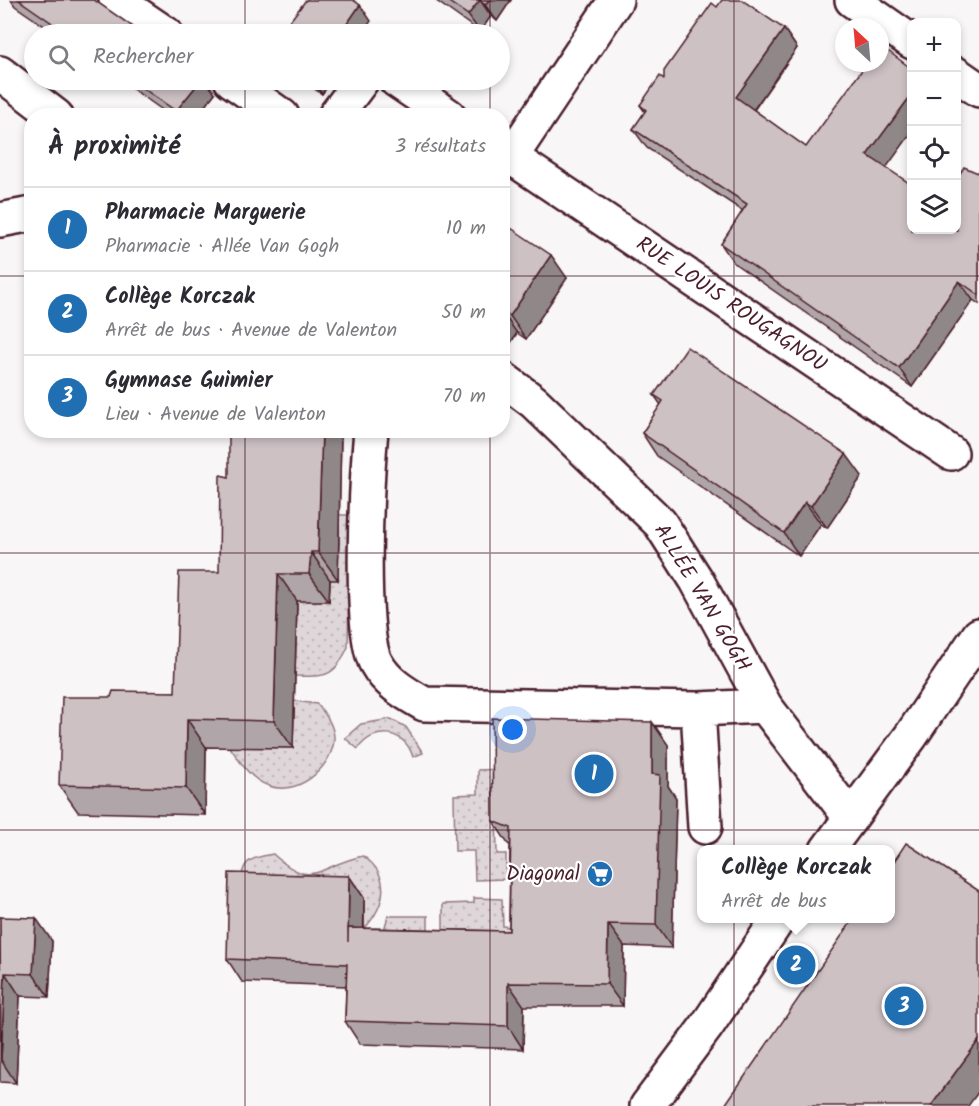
<!DOCTYPE html>
<html lang="fr">
<head>
<meta charset="utf-8">
<style>
	body { margin:0; font-family:Kalam,sans-serif; background:#f2f2f3; color:#2b2b33 }
	.controls { position:absolute; right:18px; top:18px; display:grid; overflow:hidden; border-radius:12px; box-shadow:0 3px 9px #0003 }
	.controls button { width:54px; height:54px; display:grid; place-items:center; padding:0; border:0; border-bottom:2px solid #e1e1e2; background:#fff; color:#2b2b33; font:30px sans-serif }
	.compass { position:absolute; left:835px; top:18px; width:54px; height:54px; border-radius:50%; background:#fff; box-shadow:0 3px 9px #0003; rotate:334deg }
	.you { position:absolute; left:513px; top:730px; width:21px; height:21px; margin:-15px; border:4px solid #fff; border-radius:50%; background:#1a73e8; box-shadow:0 0 0 9px #1a73e833 }
	.badge { display:grid; place-items:center; width:39px; height:39px; border-radius:50%; background:#1f6fb2; color:#fff; font-size:20px; font-weight:700 }
	.pin { position:absolute; translate:-50% -50%; border:3px solid #fff; box-shadow:0 2px 6px #0006 }
	.popup { position:absolute; left:697px; top:845px; width:198px; height:78px; box-sizing:border-box; display:grid; place-content:center; border-radius:12px; background:#fff; filter:drop-shadow(0 2px 4px #0005); font-size:20px; white-space:nowrap; color:#7c7c81 }
	.popup b { font-size:22px; color:#2b2b33 }
	.popup::after { content:''; position:absolute; left:50%; top:100%; margin-left:-12px; border:12px solid transparent; border-top-color:#fff }
	.list { margin:0; padding:0; list-style:none }
	h2 { display:flex; justify-content:space-between; align-items:center; height:78px; margin:0; padding:0 24px; font-size:26px }
	h2 small { font-size:20px; font-weight:400; color:#7c7c81 }
	.list li { display:grid; grid-template-columns:39px 1fr auto; gap:18px; align-items:center; box-sizing:border-box; height:84px; padding:0 24px; border-top:2px solid #e1e1e2 }
	.list b { display:block; font-size:22px; white-space:nowrap }
	.list p { margin:0; font-size:20px; white-space:nowrap; color:#7c7c81 }
	.list em { font-size:20px; font-style:normal; color:#7c7c81 }
	.icon { flex:none; width:33px; height:33px; fill:none; stroke:currentColor; stroke-width:2; stroke-linecap:round; stroke-linejoin:round }
	.map { position:relative; flex:none; width:979px; height:1106px; overflow:hidden }
	.search { position:absolute; background:#fff; box-shadow:0 3px 9px #0003; left:24px; top:24px; width:486px; height:66px; display:flex; align-items:center; gap:15px; box-sizing:border-box; padding:0 21px; border-radius:33px; color:#7c7c81; font-size:22px }
	.panel { position:absolute; background:#fff; box-shadow:0 3px 9px #0003; left:24px; top:108px; width:486px; height:330px; border-radius:24px }
	.map>svg:first-child { display:block }
	.grass { fill:url(#grass-dots); stroke:#947a82; stroke-width:1.5 }
	.lines { fill:none; stroke-linecap:round; stroke-linejoin:round }
	.minor-casing { stroke:#4a1f2b; stroke-width:38 }
	.major-casing { stroke:#4a1f2b; stroke-width:38 }
	.minor { stroke:#fff; stroke-width:33 }
	.major { stroke:#fff; stroke-width:33 }
	.wall { fill:#b0a6a9; stroke:#4a1f2b; stroke-width:1.5 }
	.shaded-wall { fill:#908789; stroke:#4a1f2b; stroke-width:1.5 }
	.building { fill:#cdc1c4; stroke:#4a1f2b; stroke-width:1.5 }
	.grid { fill:none; stroke:#4a1f2b; stroke-width:1.5; stroke-opacity:0.55 }
	.labels { text-anchor:middle; dominant-baseline:central; stroke-width:4.5; stroke-linejoin:round; paint-order:stroke }
	.street-label { font-size:21px; fill:#4a1f2b; stroke:#fff }
	.poi-label { font-size:21px; fill:#4a1f2b; stroke:#fff; text-anchor:end }
</style>
</head>
<body>
<div class="map">
<svg width="979" height="1106" viewBox="0 0 979 1106">
	<defs>
		<pattern id="grass-dots" width="8" height="8" patternUnits="userSpaceOnUse" patternTransform="scale(1.5)"><rect width="8" height="8" fill="#ded6d9"/><path d="M2 2h.1M6 6h.1" fill="none" stroke="#c0b7ba" stroke-width="1.8" stroke-linecap="round"/></pattern>
	</defs>
	<rect width="100%" height="100%" fill="#f8f6f7"/>
	<filter id="ink" filterUnits="userSpaceOnUse"><feTurbulence type="fractalNoise" baseFrequency=".0167" numOctaves="2"/><feDisplacementMap in="SourceGraphic" scale="12" xChannelSelector="R" yChannelSelector="G"/><feConvolveMatrix kernelMatrix="1 2 1 2 8 2 1 2 1" color-interpolation-filters="sRGB"/></filter>
	<g filter="url(#ink)">
		<path class="grass" d="M339 515H350L348 647C334 677 327 677 295 676L296 621 287 601H329L330 580 338 579Z
			M294 701 317 704C326 714 335 727 334 741 330 770 297 796 269 786 251 780 240 762 230 747L293 748Z
			M391 719 406 727 423 753 413 757C405 729 373 726 358 749L345 738 361 724Z
			M508 769 496 808 497 854H506V879L475 880 474 851H455L454 795 478 794V770Z
			M273 854C314 892 318 865 363 856 392 876 386 905 364 929L240 887C242 861 248 858 273 854Z
			M474 898 502 899 503 926 525 929 443 952V904L474 903Z
			M388 916H428V940L381 941Z"/>
		<g class="lines">
			<g class="minor-casing">
				<path id="minor" d="M116 0 166 34
					M852 0 912 42
					M0 73 56 116
					M956 74 979 90
					M231 80 282 116
					M396 80 449 116
					M335 116 362 80
					M502 151 951 453
					M511 157 616 0
					M0 220 32 214
					M502 378 534 402 660 523 697 581 765 706 850 817
					M371 430C367 474 358 631 376 663 387 683 405 693 424 704L698 709 765 706
					M698 709 705 827"/>
			</g>
			<g class="major-casing">
				<path id="major" d="M827 850 911 736 979 635
					M647 1106 706 1027 779 918"/>
			</g>
			<use href="#minor" class="minor"/>
			<use href="#major" class="major"/>
		</g>
		<path class="wall" d="M11 0H94L143 34H56L15 6Z
			M435 0H511L497 21 491 16 480 32Z
			M717 7 784 29 797 48 754 110 806 147 912 69V132L885 168 912 230 979 171V304L973 300 912 387 734 263 721 244 743 211 647 148 633 129 645 112 640 105 664 79Z
			M120 80H205L215 93 197 116H171Z
			M301 80H332L322 94Z
			M502 222 567 278 526 339 517 333 506 350 502 348Z
			M654 395 862 476 827 528 821 524 799 556 657 456 642 433 661 405Z
			M341 432 338 580H330L329 601H297L293 748 206 747 205 815 78 812 59 785 111 697 175 692 219 572Z
			M652 722 668 745V786L676 798 672 948 624 946 623 1006H524L523 1049 360 1044 345 1021 346 986 242 982 227 959 349 876 364 898V928L509 931 510 845 508 844 493 821Z
			M0 917 52 941 49 997 20 996 16 1083 0 1082Z"/>
		<path class="shaded-wall" d="M480 0 491 16 480 32 468 15Z
			M489 0H511L497 21 485 5Z
			M360 5 371 21 362 34H340Z
			M784 29 797 48 749 116 736 97Z
			M201 80H205L215 93 197 116H179L176 111Z
			M312 80H332L322 94Z
			M912 94V132L881 175 867 155Z
			M551 255 567 278 526 339 510 316Z
			M959 281 973 300 912 387 899 368Z
			M502 312 517 333 506 350 502 345Z
			M322 430H341V432L338 580 318 552Z
			M846 454 862 476 827 528 811 506Z
			M805 502 821 524 799 556 784 533Z
			M311 552 330 580 329 601 309 574Z
			M278 574 297 601 293 748 274 721Z
			M187 719 206 747 205 815 186 788Z
			M652 722 668 745V786L676 798 672 948 656 925 652 774Z
			M349 876 364 898 363 965 348 942Z
			M36 918 52 941 49 997 33 974Z
			M608 924 624 946 623 1006 607 984Z
			M5 973 20 996 16 1083 1 1060Z
			M508 983 524 1006 523 1049 508 1026Z
			M979 1040V1091L968 1106H931Z"/>
		<path class="building" d="M19 0H94L143 34H68Z
			M306 0H353L360 5 340 34H280Z
			M446 0H489L485 5 480 0 468 15Z
			M722 0H742L784 29 736 97 806 147 867 63H880V45L912 69V94L867 155 912 185V230H957V178L964 167 978 173 979 171V295L959 281 899 368 721 244 747 204 633 129 646 110 640 105 660 76 664 79V71L712 3 717 7Z
			M131 80H201L176 111Z
			M502 222 551 255 510 316 502 311Z
			M687 347 846 454 811 506 805 502 784 533 642 433 663 401 654 395Z
			M229 430H322L318 552H311L309 574H278L274 721 187 719 186 788 59 785 62 697H111L113 691 175 692 179 572H219L220 475 229 477Z
			M492 718 652 722V774L660 775 656 925 608 924 607 984 508 983V1026L345 1021 347 964 227 959 229 873 349 876 348 942V928L509 931 511 828 493 821Z
			M906 843 979 891V1040L931 1106H727L725 1105 854 918H891V866Z
			M0 917 36 918 33 974 5 973 1 1060Z"/>
	</g>
	<path class="grid" d="M245 0V34M490 0V34M734 0V1106M245 80V116M490 80V116M0 276H32M502 276H979M245 430V1106M490 430V1106M0 553H979M0 830H979"/>
	<defs>
		<g id="supermarket-disc" transform="scale(1.35)"><circle r="9.5" fill="#1f6fb2" stroke="#fff"/><path d="M-6-5.5h2.5l.6 2H6L4.5 2H-2.5L-4.4-4H-6ZM-1.5 3.2a1.3 1.3 0 1 0 .1 0ZM3 3.2a1.3 1.3 0 1 0 .1 0Z" fill="#fff"/></g>
	</defs>
	<g fill-rule="evenodd">
		<use href="#supermarket-disc" x="600" y="874"/>
	</g>
	<g class="labels">
		<g class="street-label">
			<text transform="translate(731 305) rotate(34)">RUE LOUIS ROUGAGNOU</text>
			<text transform="translate(702 598) rotate(59)">ALLÉE VAN GOGH</text>
		</g>
		<g class="poi-label">
			<text x="580" y="874">Diagonal</text>
		</g>
	</g>
</svg>
<div class="controls">
<button>+</button>
<button>−</button>
<button><svg class="icon" aria-label="locate" viewBox="0 0 24 24"><circle cx="12" cy="12" r="6"/><path d="M12 2v4M12 18v4M2 12h4M18 12h4"/></svg></button>
<button><svg class="icon" aria-label="layers" viewBox="0 0 24 24"><path d="M12 4l9 5-9 5-9-5zM3 14l9 5 9-5"/></svg></button>
</div>
<svg class="compass" viewBox="-18 -18 36 36"><path d="M0-13l5 13h-10z" fill="#e53935"/><path d="M0 13l5-13h-10z" fill="#7c7c81"/></svg>
<div class="you"></div>
<div class="pin badge" style="left:594px;top:774px">1</div>
<div class="pin badge" style="left:796px;top:965px">2</div>
<div class="popup"><b>Collège Korczak</b>Arrêt de bus</div>
<div class="pin badge" style="left:904px;top:1006px">3</div>
<div class="search"><svg class="icon" aria-label="search" viewBox="0 0 24 24"><circle cx="10" cy="10" r="6"/><path d="M15 15l6 6"/></svg>Rechercher</div>
<section class="panel">
<h2>À proximité<small>3 résultats</small></h2>
<ul class="list">
<li><span class="badge">1</span><div><b>Pharmacie Marguerie</b><p>Pharmacie · Allée Van Gogh</p></div><em>10 m</em></li>
<li><span class="badge">2</span><div><b>Collège Korczak</b><p>Arrêt de bus · Avenue de Valenton</p></div><em>50 m</em></li>
<li><span class="badge">3</span><div><b>Gymnase Guimier</b><p>Lieu · Avenue de Valenton</p></div><em>70 m</em></li>
</ul>
</section>
</div>
</body>
</html>
